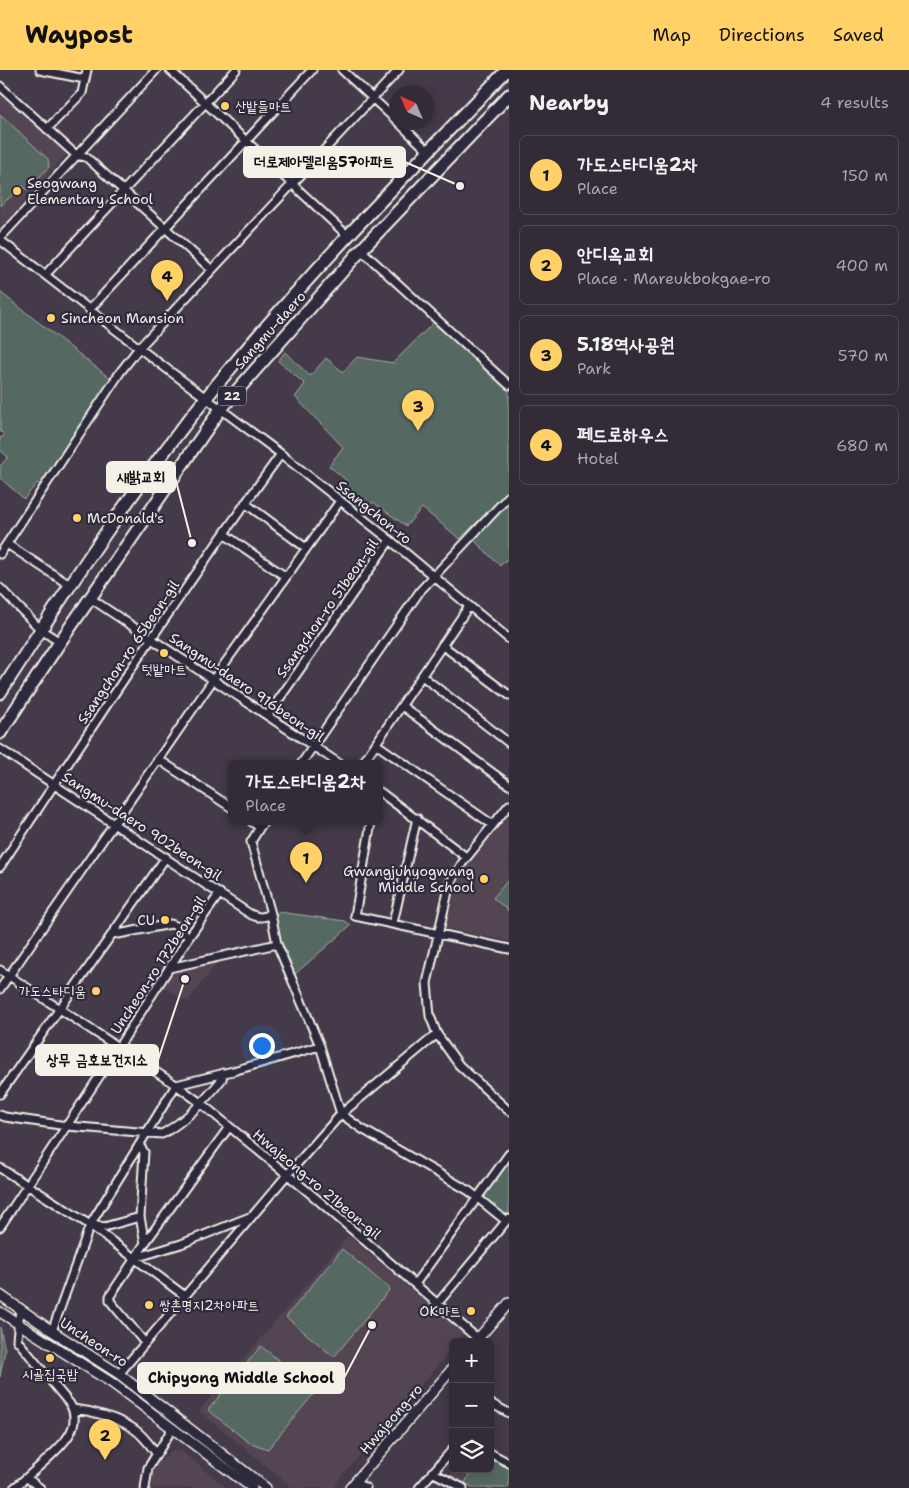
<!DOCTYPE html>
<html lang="en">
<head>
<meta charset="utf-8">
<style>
	body { margin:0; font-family:"Shantell Sans","Poor Story",sans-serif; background:#3b343f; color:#f1f3f6 }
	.controls { position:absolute; right:15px; bottom:15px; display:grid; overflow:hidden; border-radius:8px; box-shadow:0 2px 12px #0003 }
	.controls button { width:45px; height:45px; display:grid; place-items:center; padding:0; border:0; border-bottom:1px solid #4e4852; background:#332c37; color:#f1f3f6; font:25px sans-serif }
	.compass { position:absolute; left:389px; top:15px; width:45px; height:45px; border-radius:50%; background:#332c37; box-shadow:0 2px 12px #0003; rotate:315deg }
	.you { position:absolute; left:261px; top:975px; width:18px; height:18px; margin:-12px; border:4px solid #fff; border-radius:50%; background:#1a73e8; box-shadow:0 0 0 8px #1a73e833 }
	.badge { display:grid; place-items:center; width:32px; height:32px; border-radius:50%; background:#ffd166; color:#111; font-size:16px; font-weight:700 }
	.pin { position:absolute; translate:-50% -41px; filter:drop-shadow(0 1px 2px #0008) }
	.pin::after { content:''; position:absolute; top:26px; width:18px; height:15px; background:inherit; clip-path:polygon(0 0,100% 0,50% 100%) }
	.popup { position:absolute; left:228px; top:690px; width:155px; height:65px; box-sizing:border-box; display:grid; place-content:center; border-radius:8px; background:#332c37; filter:drop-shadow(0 1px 4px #0005); font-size:16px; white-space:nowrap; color:#a9a7ad }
	.popup b { font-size:19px; color:#f1f3f6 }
	.popup::after { content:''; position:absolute; left:50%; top:100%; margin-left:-10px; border:10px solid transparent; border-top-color:#332c37 }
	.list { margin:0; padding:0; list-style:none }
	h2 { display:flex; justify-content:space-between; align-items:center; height:65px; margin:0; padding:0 20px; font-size:21px }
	h2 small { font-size:16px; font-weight:400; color:#a9a7ad }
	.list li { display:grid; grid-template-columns:32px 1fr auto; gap:15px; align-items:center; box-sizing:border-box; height:80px; margin:0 10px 10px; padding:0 10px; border:1px solid #4e4852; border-radius:8px }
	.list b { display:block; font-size:19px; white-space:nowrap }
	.list p { margin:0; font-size:16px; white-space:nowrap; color:#a9a7ad }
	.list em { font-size:16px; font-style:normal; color:#a9a7ad }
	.icon { flex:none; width:28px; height:28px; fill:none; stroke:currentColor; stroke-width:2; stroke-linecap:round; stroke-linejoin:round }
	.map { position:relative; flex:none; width:509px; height:1418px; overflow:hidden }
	header { display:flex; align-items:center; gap:30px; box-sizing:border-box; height:70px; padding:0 25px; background:#ffd166; color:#111 }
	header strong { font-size:24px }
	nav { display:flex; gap:28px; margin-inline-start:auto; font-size:18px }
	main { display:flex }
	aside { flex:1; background:#332c37 }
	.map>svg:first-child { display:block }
	.built { fill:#534551 }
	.green { fill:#556862; stroke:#a4aca5 }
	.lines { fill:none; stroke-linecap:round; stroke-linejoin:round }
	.minor-casing { stroke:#f4f1e8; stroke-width:11 }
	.tertiary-casing { stroke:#f4f1e8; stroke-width:12 }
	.primary-casing { stroke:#f4f1e8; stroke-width:15 }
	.minor { stroke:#2f2a3d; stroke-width:7 }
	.tertiary { stroke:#2f2a3d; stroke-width:9 }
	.primary { stroke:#2f2a3d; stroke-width:11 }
	.poi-dot { fill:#ffd166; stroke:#2f2a3d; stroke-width:2 }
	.labels { text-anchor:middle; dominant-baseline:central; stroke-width:4.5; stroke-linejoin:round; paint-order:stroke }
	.shield { fill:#2f2a3d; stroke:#b9b5b5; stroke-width:1 }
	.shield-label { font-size:12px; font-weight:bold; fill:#f4f1e8 }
	.poi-label { font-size:14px; fill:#f4f1e8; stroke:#2f2a3d; text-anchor:start }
	.street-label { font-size:14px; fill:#f4f1e8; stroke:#2f2a3d }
	.leader { fill:none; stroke:#f4f1e8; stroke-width:2 }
	.callout-dot { fill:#f4f1e8; stroke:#2f2a3d; stroke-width:2 }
	.callout { fill:#f4f1e8; stroke:#f4f1e8; stroke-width:2 }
	.callout-label { font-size:15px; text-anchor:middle; font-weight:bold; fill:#111 }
</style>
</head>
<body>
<header>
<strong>Waypost</strong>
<nav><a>Map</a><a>Directions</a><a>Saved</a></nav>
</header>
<main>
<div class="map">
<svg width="509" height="1418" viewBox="0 0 509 1418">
	<rect width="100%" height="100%" fill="#443a49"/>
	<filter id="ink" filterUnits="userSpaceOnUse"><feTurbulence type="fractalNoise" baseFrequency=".02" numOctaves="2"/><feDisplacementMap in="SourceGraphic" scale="10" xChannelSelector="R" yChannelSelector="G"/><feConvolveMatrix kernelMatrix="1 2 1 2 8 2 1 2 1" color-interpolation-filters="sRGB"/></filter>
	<g filter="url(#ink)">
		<path class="built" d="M0 21 67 83 0 159Z
			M509 742V871L445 858 460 804 465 796Z
			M222 887 187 932 161 915 170 901Z
			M348 1166 464 1264 458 1272H453V1278L339 1409 335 1418H291L287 1413 199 1341Z
			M172 1381H182L226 1418H149L150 1409 159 1392Z
			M454 1399H472L465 1413 451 1407Z"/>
		<path class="green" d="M0 44 48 89 49 97 27 120 23 116 0 136Z
			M0 222 111 309 41 416 37 413 24 429 0 408V396L8 387 0 380V368L5 365 0 361Z
			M435 251 509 319V487L500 496 473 469 489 451 483 446 460 469 422 438 406 456 373 432 363 444 344 429 346 410 329 396 343 377 295 327 305 314 278 291 285 282 310 306 326 288 343 302 357 287 393 293Z
			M509 809V841L493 828Z
			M279 842 345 851 351 855 294 905 281 877 274 846Z
			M509 1091V1144H505L485 1128V1123Z
			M342 1179 390 1219 334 1287 286 1247Z
			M0 1257 5 1280 0 1307Z
			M261 1276 316 1321 268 1379 248 1372 208 1340Z
			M490 1388 509 1397V1415L508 1418H474L465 1413 472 1399H490Z"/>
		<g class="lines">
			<g class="minor-casing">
				<path id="minor" d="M40 0 85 9
					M170 0 349 167
					M342 0 397 51
					M0 16 76 85 86 87 212 200
					M398 52 428 81
					M47 59 82 23 87 0
					M0 168 156 0
					M0 170 139 278 281 384 390 470 509 569
					M361 180 509 315
					M46 204 236 0
					M90 239 312 0
					M245 433 306 478
					M224 464 286 507
					M7 474 71 516
					M0 484 121 301 139 278 399 0
					M0 518 41 560 60 572
					M90 528 340 694
					M442 575 509 625
					M422 606 509 673
					M402 636 509 715
					M268 645 390 470
					M376 674 493 755
					M0 679 250 844C258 848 263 848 271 844
					M158 689 232 738
					M301 694 420 521 509 426
					M362 694 469 536
					M380 722 466 787
					M509 735 463 792 450 813 427 913 430 946 437 964 459 995 509 1041
					M252 752 260 757 264 752
					M371 752 355 846 509 879
					M260 757 251 772 271 844 277 874 320 976 341 1044 362 1059 469 1121 506 1151
					M0 797C91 658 183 518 281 384
					M393 853 417 748
					M113 862 118 864 171 854 176 856 189 867
					M169 898 277 874
					M0 900 176 1015 202 1034 318 1130 478 1269
					M0 919 213 610 340 431
					M0 1024 166 787
					M0 1045 5 1047 67 1056 162 1064C187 1050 205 1031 222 1009L223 1003
					M139 1075 144 1082 140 1147 145 1173
					M0 1098 90 1155 185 1226
					M93 1155 104 1157 140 1147
					M0 1157 118 978 189 867 220 823
					M135 1188 181 1174 252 1146
					M415 1214 509 1084
					M438 1233 508 1149
					M52 1261 90 1155 176 1015 233 1001 320 976
					M145 1273 110 1231V1226L145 1173 229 1057
					M119 1304 287 1105 341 1044 437 964
					M490 1333 509 1343
					M73 1339C93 1341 118 1348 134 1359 143 1365 150 1375 156 1383
					M490 1383 509 1393
					M432 1402 463 1418
					M27 1408 40 1418
					M355 1413 366 1418
					M14 1418C24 1410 34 1401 44 1392 60 1377 84 1358 70 1334L17 1270 20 1238
					M145 1418 148 1398 172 1359
					M419 1418 453 1379"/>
			</g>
			<g class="tertiary-casing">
				<path id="tertiary" d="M0 1225 52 1261 119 1304 266 1418
					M0 1242 112 1313 252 1418
					M475 1272 509 1233
					M350 1418 453 1298"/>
			</g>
			<g class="primary-casing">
				<path id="primary" d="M0 623C68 517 138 410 219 312 309 203 408 102 507 0
					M0 663 60 572 220 340 361 180 509 25"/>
			</g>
			<use href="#minor" class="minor"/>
			<use href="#tertiary" class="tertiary"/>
			<use href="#primary" class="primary"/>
		</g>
	</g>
	<g class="poi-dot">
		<circle cx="225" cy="36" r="5"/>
		<circle cx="17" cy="121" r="5"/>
		<circle cx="51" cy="248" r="5"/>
		<circle cx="77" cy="448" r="5"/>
		<circle cx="164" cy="583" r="5"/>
		<circle cx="484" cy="809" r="5"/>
		<circle cx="165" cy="850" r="5"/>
		<circle cx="96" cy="921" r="5"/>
		<circle cx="149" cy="1235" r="5"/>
		<circle cx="471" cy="1241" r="5"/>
		<circle cx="50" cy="1288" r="5"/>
	</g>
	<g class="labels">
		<rect class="shield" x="218" y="316.5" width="28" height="19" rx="4"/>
		<g class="shield-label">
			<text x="232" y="326">22</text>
		</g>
		<g class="poi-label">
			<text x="235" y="36">산밭들마트</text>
			<text x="27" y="113">Seogwang<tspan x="27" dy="16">Elementary School</tspan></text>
			<text x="61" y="248">Sincheon Mansion</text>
			<text x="87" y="448">McDonald's</text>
			<text x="164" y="599" text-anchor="middle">텃밭마트</text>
			<text x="474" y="801" text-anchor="end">Gwangjuhyogwang<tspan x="474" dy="16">Middle School</tspan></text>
			<text x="155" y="850" text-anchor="end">CU</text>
			<text x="86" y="921" text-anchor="end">가도스타디움</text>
			<text x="159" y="1235">쌍촌명지2차아파트</text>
			<text x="461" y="1241" text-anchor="end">OK마트</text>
			<text x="50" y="1304" text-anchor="middle">시골집국밥</text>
		</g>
		<g class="street-label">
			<text transform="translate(270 260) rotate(-48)">Sangmu-daero</text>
			<text transform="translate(374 442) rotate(39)">Ssangchon-ro</text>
			<text transform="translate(327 538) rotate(-55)">Ssangchon-ro 51beon-gil</text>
			<text transform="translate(128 582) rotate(-56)">Ssangchon-ro 65beon-gil</text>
			<text transform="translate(247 617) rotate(34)">Sangmu-daero 916beon-gil</text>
			<text transform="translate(142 756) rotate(33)">Sangmu-daero 902beon-gil</text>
			<text transform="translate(158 895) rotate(-57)">Uncheon-ro 172beon-gil</text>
			<text transform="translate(317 1114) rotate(40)">Hwajeong-ro 21beon-gil</text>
			<text transform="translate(94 1272) rotate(33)">Uncheon-ro</text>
			<text transform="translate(391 1349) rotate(-49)">Hwajeong-ro</text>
		</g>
	</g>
	<path class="leader" d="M460 116L405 92M192 473L175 407M185 909L158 990M372 1255L344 1308"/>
	<g class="callout-dot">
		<circle cx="460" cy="116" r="5"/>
		<circle cx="192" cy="473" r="5"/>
		<circle cx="185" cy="909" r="5"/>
		<circle cx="372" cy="1255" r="5"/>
	</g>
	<g class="callout">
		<rect x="244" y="77" width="161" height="30" rx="5"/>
		<rect x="107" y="392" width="68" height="30" rx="5"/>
		<rect x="36" y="975" width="122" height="30" rx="5"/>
		<rect x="138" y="1293" width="206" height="30" rx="5"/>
	</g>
	<g class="callout-label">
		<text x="324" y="97">더로제아델리움57아파트</text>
		<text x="141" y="412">새밝교회</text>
		<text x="97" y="995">상무 금호보건지소</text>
		<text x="241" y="1313">Chipyong Middle School</text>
	</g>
</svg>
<div class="controls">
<button>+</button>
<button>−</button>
<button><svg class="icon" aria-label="layers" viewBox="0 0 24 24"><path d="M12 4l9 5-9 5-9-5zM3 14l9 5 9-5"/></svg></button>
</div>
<svg class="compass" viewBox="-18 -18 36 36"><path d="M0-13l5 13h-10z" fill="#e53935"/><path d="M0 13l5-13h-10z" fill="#a9a7ad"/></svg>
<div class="you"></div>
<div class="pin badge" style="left:306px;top:813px">1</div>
<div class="popup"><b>가도스타디움2차</b>Place</div>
<div class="pin badge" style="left:105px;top:1390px">2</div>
<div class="pin badge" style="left:418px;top:361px">3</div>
<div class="pin badge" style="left:167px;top:231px">4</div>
</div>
<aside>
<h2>Nearby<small>4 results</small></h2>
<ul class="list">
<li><span class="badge">1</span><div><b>가도스타디움2차</b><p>Place</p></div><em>150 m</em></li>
<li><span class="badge">2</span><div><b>안디옥교회</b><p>Place · Mareukbokgae-ro</p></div><em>400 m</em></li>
<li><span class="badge">3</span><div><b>5.18역사공원</b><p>Park</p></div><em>570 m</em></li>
<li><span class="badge">4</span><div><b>페드로하우스</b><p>Hotel</p></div><em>680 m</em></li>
</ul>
</aside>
</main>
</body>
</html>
